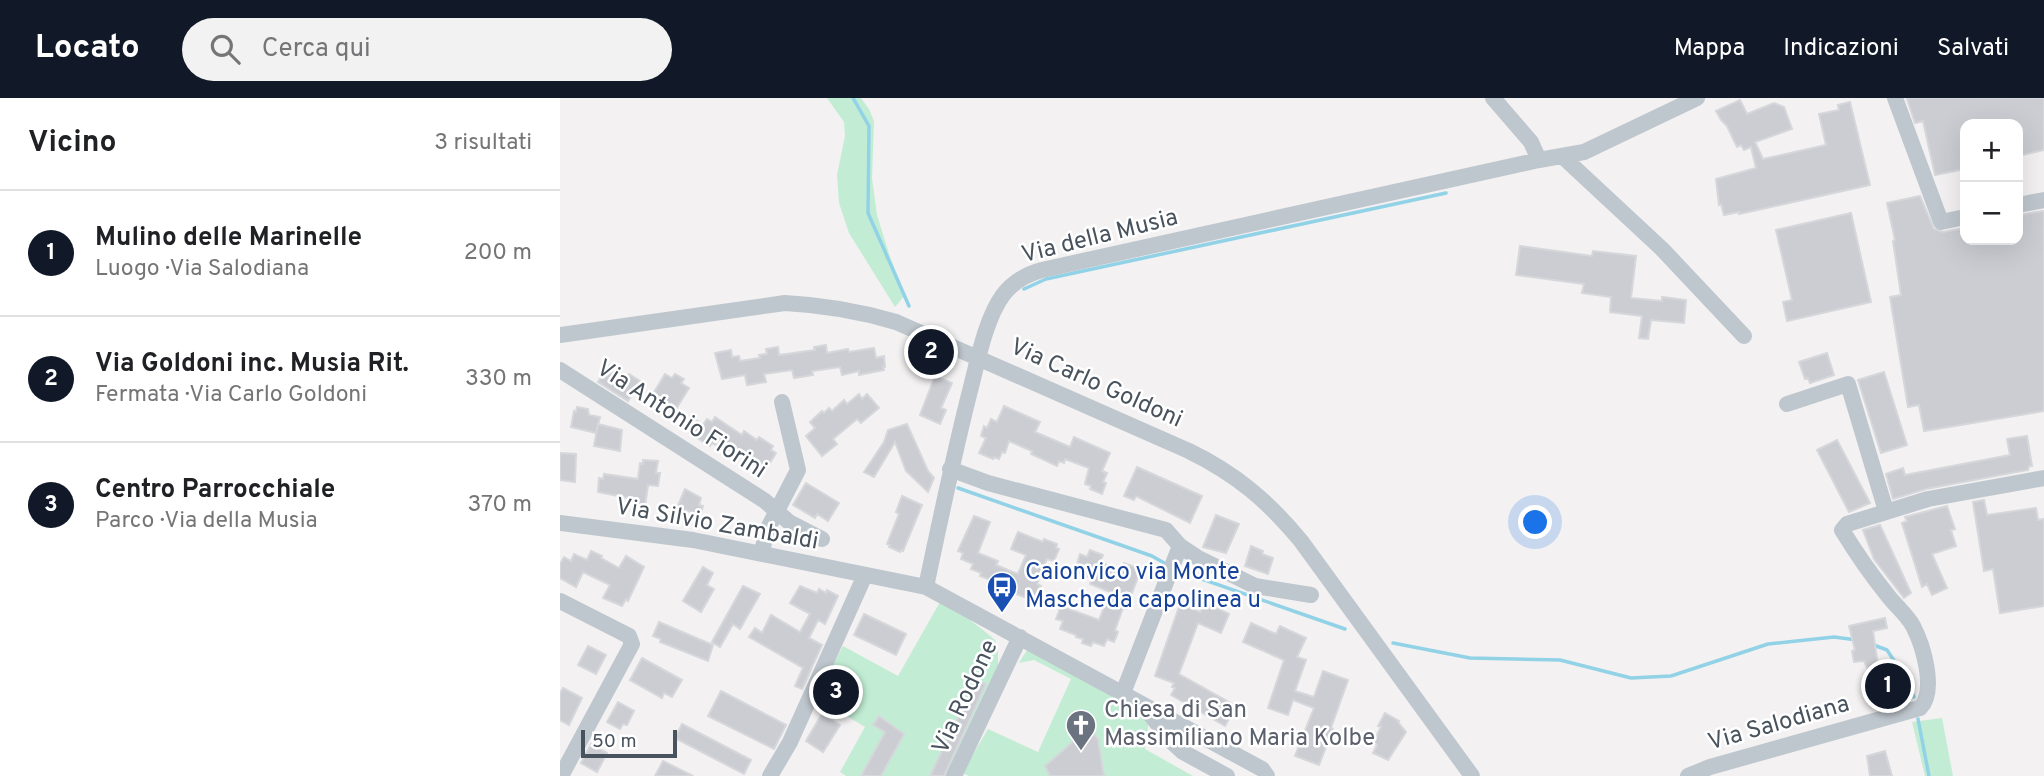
<!DOCTYPE html>
<html lang="it">
<head>
<meta charset="utf-8">
<style>
	body { margin:0; font-family:Overpass,sans-serif; background:#f2f2f2; color:#202124 }
	.controls { position:absolute; right:21px; top:21px; display:grid; overflow:hidden; border-radius:14px; box-shadow:0 7px 28px #0002 }
	.controls button { width:63px; height:63px; display:grid; place-items:center; padding:0; border:0; border-bottom:2px solid #e0e0e0; background:#fff; color:#202124; font:35px sans-serif }
	.scale { position:absolute; left:21px; bottom:18px; width:96px; box-sizing:border-box; padding-left:7px; border:4px solid #49535d; border-top:0; font-size:19px; line-height:24px; white-space:nowrap; color:#49535d; -webkit-text-stroke:5px #fff; paint-order:stroke }
	.you { position:absolute; left:976px; top:425px; width:24px; height:24px; margin:-18px; border:5px solid #fff; border-radius:50%; background:#1a73e8; box-shadow:0 0 0 10px #1a73e833 }
	.badge { display:grid; place-items:center; width:46px; height:46px; border-radius:50%; background:#111827; color:#fff; font-size:23px; font-weight:700 }
	.pin { position:absolute; translate:-50% -50%; border:4px solid #fff; box-shadow:0 2px 7px #0006 }
	.list { margin:0; padding:0; list-style:none }
	h2 { display:flex; justify-content:space-between; align-items:center; height:91px; margin:0; padding:0 28px; font-size:30px }
	h2 small { font-size:23px; font-weight:400; color:#757577 }
	.list li { display:grid; grid-template-columns:46px 1fr auto; gap:21px; align-items:center; box-sizing:border-box; height:126px; padding:0 28px; border-top:2px solid #e0e0e0 }
	.list b { display:block; font-size:26px; white-space:nowrap }
	.list p { margin:0; font-size:23px; white-space:nowrap; color:#757577 }
	.list em { font-size:23px; font-style:normal; color:#757577 }
	.icon { flex:none; width:38px; height:38px; fill:none; stroke:currentColor; stroke-width:2; stroke-linecap:round; stroke-linejoin:round }
	.map { position:relative; flex:none; width:1484px; height:678px; overflow:hidden }
	header { display:flex; align-items:center; gap:42px; box-sizing:border-box; height:98px; padding:0 35px; background:#111827; color:#fff }
	header strong { font-size:33px }
	nav { display:flex; gap:38px; margin-inline-start:auto; font-size:24px }
	.search { width:490px; height:63px; background:#f2f2f2; display:flex; align-items:center; gap:18px; box-sizing:border-box; padding:0 24px; border-radius:38px; color:#757577; font-size:26px }
	main { display:flex }
	aside { flex:1; background:#fff }
	.map>svg:first-child { display:block }
	.green { fill:#c2edd4 }
	.lines { fill:none; stroke-linecap:round; stroke-linejoin:round }
	.stream { stroke:#92d2e7; stroke-width:3.5 }
	.building { fill:#cbcdd3; stroke:#d5d7db; stroke-width:2 }
	.minor { stroke:#bfc7ce; stroke-width:16 }
	.labels { text-anchor:middle; dominant-baseline:central; stroke-width:5; stroke-linejoin:round; paint-order:stroke }
	.street-label { font-size:24px; fill:#49535d; stroke:#fff }
	.transit-label { font-size:24px; fill:#164399; stroke:#fff; text-anchor:start }
	.worship-label { font-size:24px; fill:#5b616d; stroke:#fff; text-anchor:start }
</style>
</head>
<body>
<header>
<strong>Locato</strong>
<div class="search"><svg class="icon" aria-label="search" viewBox="0 0 24 24"><circle cx="10" cy="10" r="6"/><path d="M15 15l6 6"/></svg>Cerca qui</div>
<nav><a>Mappa</a><a>Indicazioni</a><a>Salvati</a></nav>
</header>
<main>
<aside>
<h2>Vicino<small>3 risultati</small></h2>
<ul class="list">
<li><span class="badge">1</span><div><b>Mulino delle Marinelle</b><p>Luogo · Via Salodiana</p></div><em>200 m</em></li>
<li><span class="badge">2</span><div><b>Via Goldoni inc. Musia Rit.</b><p>Fermata · Via Carlo Goldoni</p></div><em>330 m</em></li>
<li><span class="badge">3</span><div><b>Centro Parrocchiale</b><p>Parco · Via della Musia</p></div><em>370 m</em></li>
</ul>
</aside>
<div class="map">
<svg width="1484" height="678" viewBox="0 0 1484 678">
	<rect width="100%" height="100%" fill="#f3f1f1"/>
	<path class="green" d="M267 0H301L309 11 314 23 312 80 317 117 330 159 345 197 335 209 289 135 279 105 277 77 285 38 284 24Z
		M380 504 397 512 428 536 435 542 438 551V570L395 658 388 678H286L280 674 305 629 256 599 283 548 338 578Z
		M467 552 583 613 589 622 585 651 633 678H409L402 675 428 631 478 654 511 581 474 562 459 565Z
		M1382 620 1393 678H1365L1352 624Z"/>
	<g class="lines">
		<path class="stream" d="M293 0 309 28 308 115 349 208
			M464 191 486 181 886 95
			M398 390 592 458 606 466
			M616 472 785 531
			M833 545 910 560 1000 562 1071 580 1111 578 1208 546 1274 539 1297 542
			M1311 546 1327 552 1341 573 1354 599
			M1358 621 1369 678"/>
	</g>
	<path class="building" d="M1351 0H1484V52L1458 58V26H1405V71L1375 77 1363 23 1355 25 1347 1Z
		M1180 2 1187 16 1214 5 1224 9 1232 31 1195 44 1203 61 1266 47 1259 16 1279 12 1278 7 1290 4 1310 87 1179 116V114L1164 117 1161 106 1159 107 1156 81 1196 70 1191 49 1184 52 1181 47 1177 49 1167 28 1161 22 1156 13Z
		M1360 98 1374 131 1383 134 1405 130V142H1458V117L1484 113V313L1364 333 1359 307 1348 309 1330 199 1341 197 1333 143 1335 142 1327 105Z
		M1291 115 1311 204 1227 223 1223 204 1232 202 1216 132Z
		M960 148 1032 158 1033 153 1076 158 1071 200 1102 203V199L1126 202 1124 225 1091 222 1088 241 1079 240 1082 218 1050 214 1051 199 1022 195 1024 186 956 177Z
		M266 247 267 255 288 251 289 254 314 250 316 260 324 258 325 269H323L324 272 299 277V273L282 277 280 269 252 273 253 277 234 280 232 272 204 276 206 284 187 287 185 277 162 281 155 255 171 252 172 259 179 258 180 263 200 260 199 257 207 256 206 251 218 249 219 257 255 252 254 249Z
		M1267 255 1274 277 1250 285 1248 280 1245 281 1239 264Z
		M48 268 68 279 69 276 80 283 68 303 38 284Z
		M1324 274 1347 347 1321 355 1298 282Z
		M105 276 112 280 115 276 124 281 121 285 129 290 116 311 93 296Z
		M375 278 392 285 381 310 386 312 380 326 360 317Z
		M299 296 302 301 307 296 319 310 301 325 297 321 273 341 277 346 262 358 246 338 255 330 250 324 262 313 264 315 269 310 272 313 284 302 287 306Z
		M444 308 480 324 475 334 510 349 514 339 550 355 542 373 547 375 543 384 546 385 542 396 530 391 531 388 525 386 529 370 505 361 504 365 499 363 497 368 471 356 472 353 449 343 445 355 442 354 439 361 434 359 433 361 419 355 426 340 421 338 424 328 427 330 431 321 437 324Z
		M17 309 28 311 29 317 40 319 36 335 11 329 14 313 16 314Z
		M155 319 182 337 184 333 197 342 199 339 213 348 211 352 216 355 206 371 159 342 156 347 152 345 150 348 129 335 137 323 143 327 147 321 152 324Z
		M38 326 62 332 60 353 34 348Z
		M347 326 368 373 374 380 368 394 346 373 335 344 314 379 304 374 324 344 328 332Z
		M1467 338 1472 368H1469L1468 372 1366 391 1333 401 1326 376 1343 370 1345 377 1450 357 1447 341Z
		M1277 342 1310 405 1289 414 1257 352Z
		M0 355 16 356 15 384 0 382Z
		M83 362 98 363 96 375H100L98 388 88 387 85 408 67 405 68 400 38 394 39 380 43 381 44 376 78 381 80 365 83 366Z
		M577 369 642 398 630 425 576 398 574 402 564 398Z
		M246 385 279 405 268 423 257 416 255 420 233 407Z
		M125 391 141 400 139 407 143 408 140 418 126 412 125 415 116 412Z
		M342 398 362 407 343 453 341 452 340 454 329 449 330 447 327 446 339 416 336 414Z
		M1424 402 1427 417 1476 410 1478 422 1484 421V508L1440 515 1433 471 1424 473 1413 404Z
		M1387 408 1395 431 1391 432 1396 448 1372 456 1387 490 1372 497 1367 486 1362 489 1342 425 1347 423 1345 419Z
		M656 417 679 426 666 455 643 449Z
		M414 418 430 424 418 455 438 463 436 467 458 476 466 457 451 451 458 434 483 444 484 441 497 446 496 450 499 451 494 463 487 461 477 486 481 488 476 501 472 499 471 502 440 489 441 486 420 478 421 475 411 471 413 466 401 461 403 455 398 453Z
		M1320 427 1351 495 1344 500 1314 461 1303 432Z
		M691 448 703 453 702 456 713 460 708 476 685 468Z
		M530 452 543 457 540 464 561 473 564 465 581 471 566 511 563 510 555 532 558 534 554 544 547 541 544 548 533 544 531 548 522 545 523 541 516 539V537L500 531 503 523 496 521 501 508 539 522 550 494 530 486 532 480 518 475 520 467 517 466 520 456 527 459Z
		M31 453 42 458 41 460 59 470 66 458 84 469 68 503 66 501 62 508 43 500 50 487 23 474 16 489 0 480V466L4 459 11 463 14 456 27 462Z
		M143 469 153 475 147 487 154 491 141 514 123 503Z
		M183 488 200 496 180 531 173 526 160 549 152 544Z
		M240 488 257 495 259 491 266 495 267 492 278 498 265 526 258 522 249 540 262 547 242 591 235 588 243 570 189 539 195 530 202 535 211 517 240 534 250 516 230 505Z
		M645 504 669 516 661 535 638 525 619 576 674 607 670 614 672 616 665 628 611 597 615 590 612 589 614 585 595 578 620 506 640 514Z
		M304 516 346 536 336 557 294 537Z
		M1325 520 1327 530 1313 533 1318 567 1326 563 1349 602 1319 611 1317 591 1304 563 1294 564 1292 553 1295 552 1289 528Z
		M99 524 153 547 148 563 100 544 101 541 93 538Z
		M691 525 716 536 720 528 746 540 737 559 746 562 735 593 754 599 763 573 788 582 771 630 773 631 759 667 735 658 754 610 733 602 728 617 708 610 724 562 683 544Z
		M28 548 46 557 36 576 18 567Z
		M82 560 122 582 112 599 104 595 102 600 70 582Z
		M416 582 426 586 384 678H370Z
		M3 590 22 600 9 627 0 622V595Z
		M161 593 226 627 214 651 148 618Z
		M58 604 74 613 67 627 63 626 60 631 47 624Z
		M825 615 839 623 838 624 846 634 828 662 813 655 817 647 813 645 821 629 818 628Z
		M262 616 280 627 263 654 246 643Z
		M319 618 344 636 321 678H301L325 634 313 627Z
		M122 626 191 662 184 676 115 640Z
		M532 634 538 641 544 678H490L485 668 523 635Z
		M31 646 47 655 37 674 21 665Z
		M1325 653 1332 678H1310L1307 658Z
		M103 663 133 678H95Z"/>
	<g class="lines">
		<path class="minor" d="M933 0 971 44 979 62
			M1335 0 1381 124 1405 119
			M1002 58 1102 151 1184 238
			M1458 107 1484 102
			M0 237 225 205C263 207 299 213 336 224L629 353C676 376 708 403 741 443L912 678
			M0 272 205 403 229 424 262 441
			M1227 306 1288 286 1326 413
			M390 371 428 385 606 432 620 448 638 460 695 488 751 497
			M0 425 133 442 366 489 702 671 707 678
			M202 455 206 434 238 372 222 304
			M366 489C380 422 394 355 411 289 418 261 426 220 443 197 453 184 467 176 482 172L979 62 1024 54 1137 0
			M0 503 69 538 72 546 1 678
			M563 595 620 448
			M589 615 612 644 623 654 667 678
			M210 678 230 644 305 477
			M394 678 460 539
			M1128 678 1150 669 1360 610C1377 593 1363 547 1353 528 1347 517 1336 508 1329 499 1312 478 1296 455 1282 432L1287 426 1368 401 1484 380"/>
	</g>
	<defs>
		<g id="bus-pin" transform="scale(1.575)"><path d="M0 17L-7.5 6A9.5 9.5 0 1 1 7.5 6Z" fill="#1a4fb4" stroke="#fff"/><path d="M-5-6H5V4H4V6H2V4H-2V6H-4V4H-5ZM-3.5-4V0h7V-4ZM-3.5 1.2v1.5H-2V1.2ZM2 1.2v1.5H3.5V1.2Z" fill="#fff"/></g>
		<g id="church-pin" transform="scale(1.575)"><path d="M0 17L-7.5 6A9.5 9.5 0 1 1 7.5 6Z" fill="#6b7280" stroke="#fff"/><path d="M-1.2-6h2.4v3.5h3.3v2.4h-3.3V6h-2.4V-.1h-3.3v-2.4h3.3Z" fill="#fff"/></g>
	</defs>
	<g fill-rule="evenodd">
		<use href="#bus-pin" x="442" y="489"/>
		<use href="#church-pin" x="521" y="627"/>
	</g>
	<g class="labels">
		<g class="street-label">
			<text transform="translate(540 139) rotate(-14)">Via della Musia</text>
			<text transform="translate(536 286) rotate(24)">Via Carlo Goldoni</text>
			<text transform="translate(121 322) rotate(33)">Via Antonio Fiorini</text>
			<text transform="translate(157 427) rotate(10)">Via Silvio Zambaldi</text>
			<text transform="translate(406 599) rotate(-65)">Via Rodone</text>
			<text transform="translate(1219 626) rotate(-16)">Via Salodiana</text>
		</g>
		<g class="transit-label">
			<text x="465" y="475">Caionvico via Monte<tspan x="465" dy="28">Mascheda capolinea u</tspan></text>
		</g>
		<g class="worship-label">
			<text x="544" y="613">Chiesa di San<tspan x="544" dy="28">Massimiliano Maria Kolbe</tspan></text>
		</g>
	</g>
</svg>
<div class="controls">
<button>+</button>
<button>−</button>
</div>
<div class="scale">50 m</div>
<div class="you"></div>
<div class="pin badge" style="left:1328px;top:588px">1</div>
<div class="pin badge" style="left:371px;top:254px">2</div>
<div class="pin badge" style="left:276px;top:594px">3</div>
</div>
</main>
</body>
</html>
